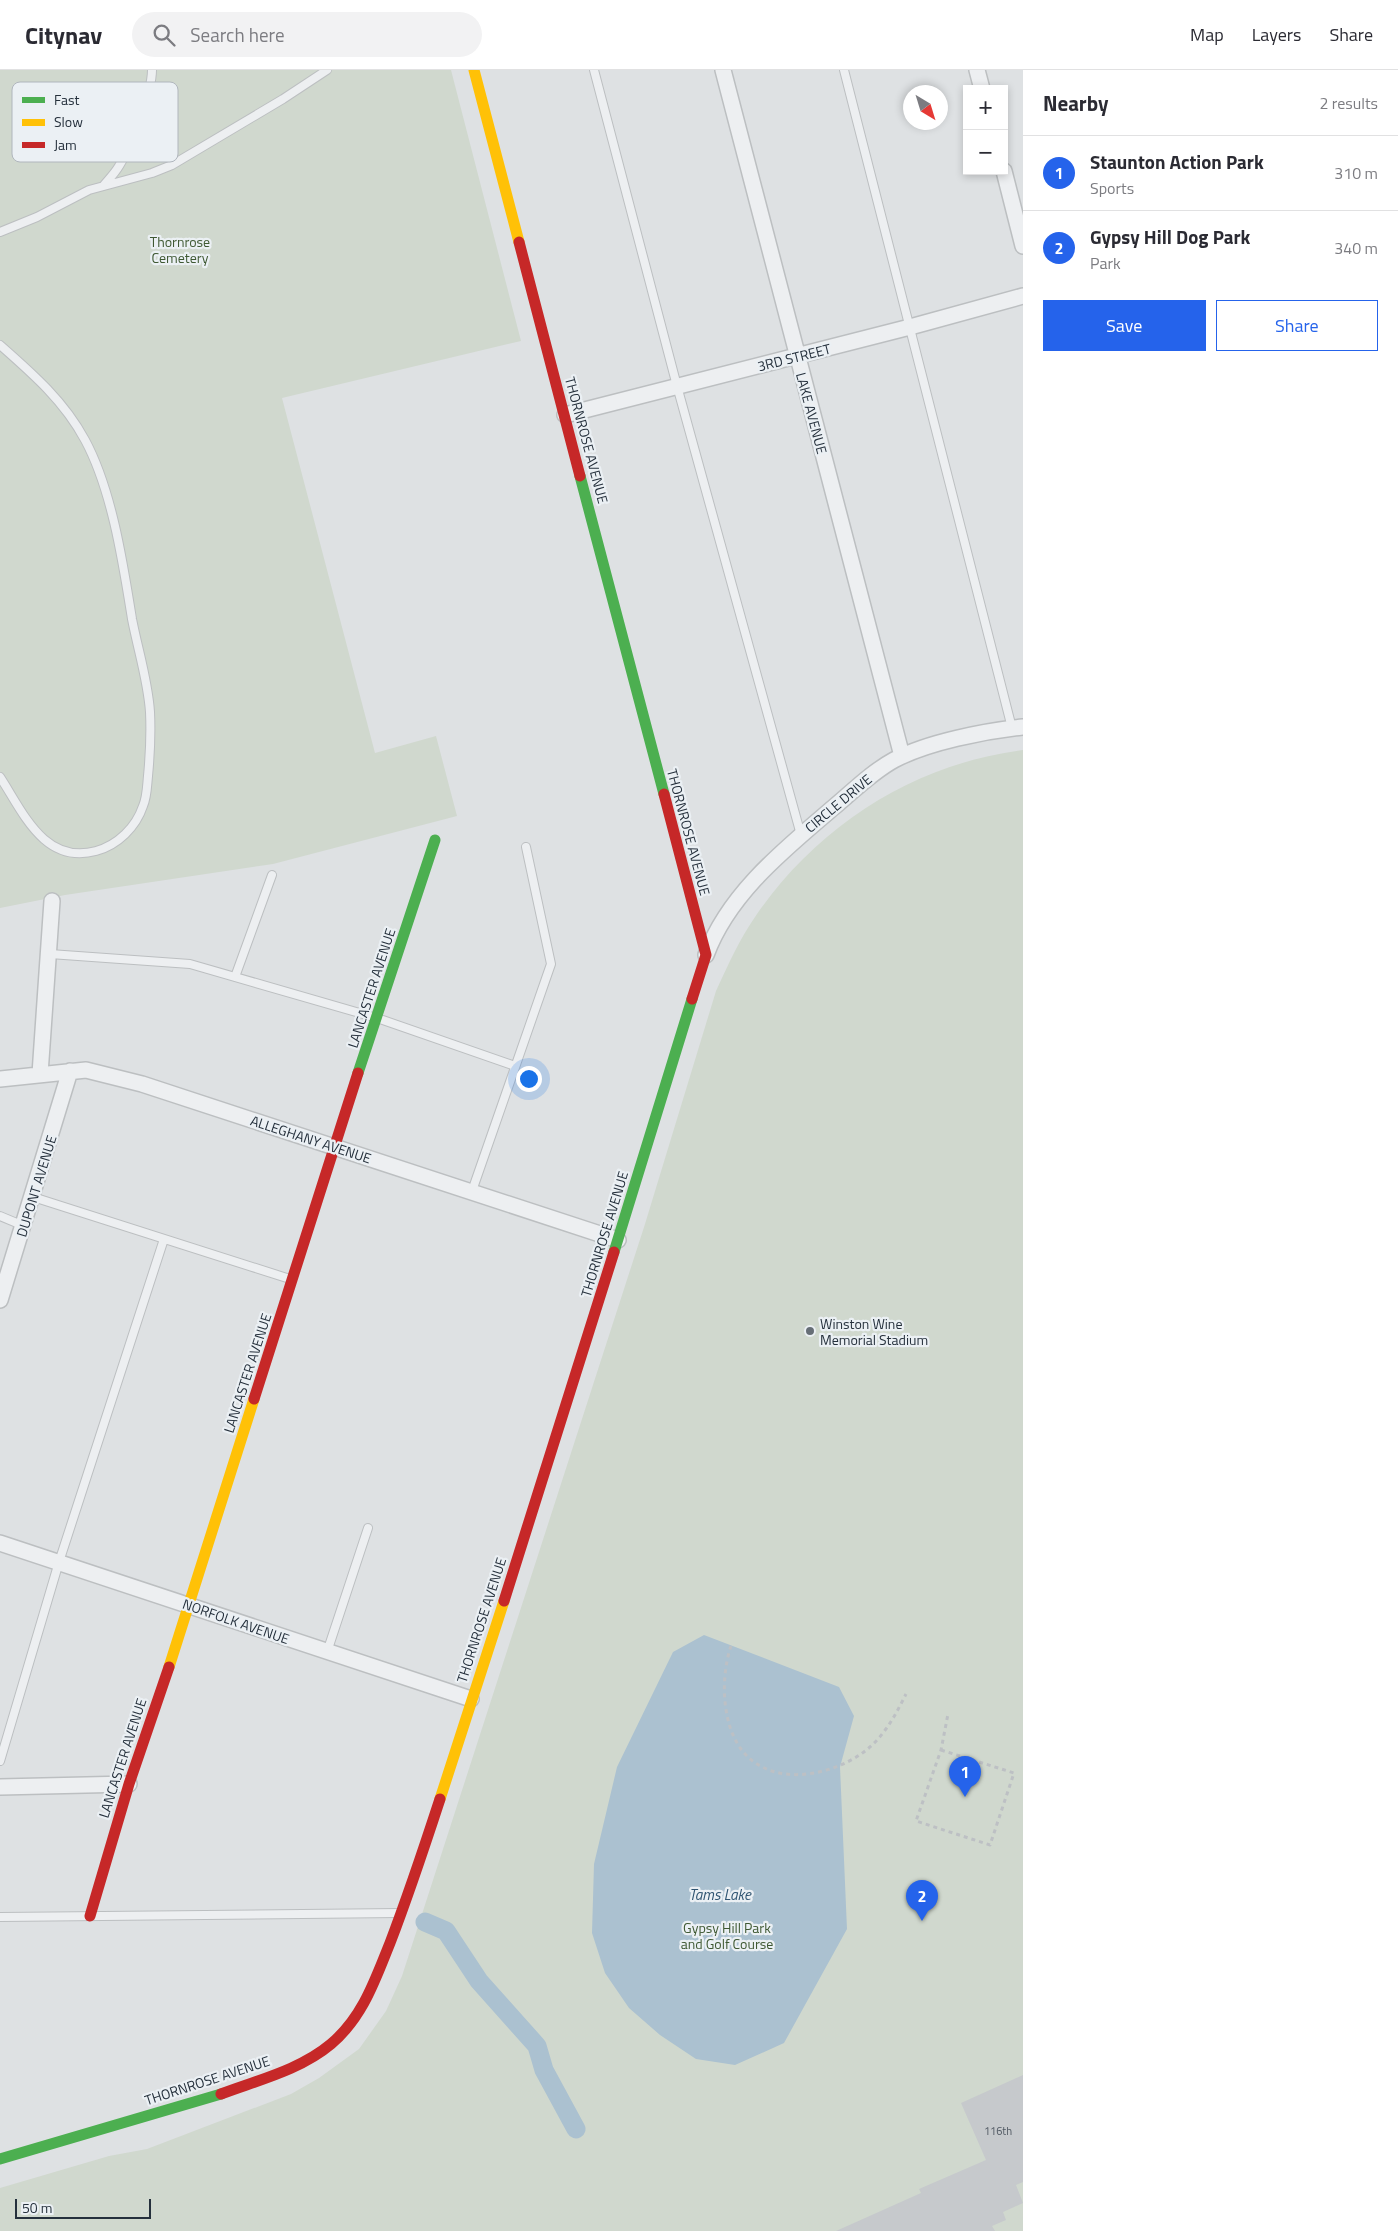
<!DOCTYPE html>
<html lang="en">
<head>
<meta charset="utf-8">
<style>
	body { margin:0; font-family:"Titillium Web",sans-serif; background:#f2f2f3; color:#2b2b33 }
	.controls { position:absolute; right:15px; top:15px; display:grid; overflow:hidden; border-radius:0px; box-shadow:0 2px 8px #0003 }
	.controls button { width:45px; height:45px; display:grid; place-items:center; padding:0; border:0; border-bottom:1px solid #e1e1e2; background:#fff; color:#2b2b33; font:25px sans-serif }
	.compass { position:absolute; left:903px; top:15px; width:45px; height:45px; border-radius:50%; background:#fff; box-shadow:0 2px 8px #0003; rotate:142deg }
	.scale { position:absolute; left:15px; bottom:12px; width:136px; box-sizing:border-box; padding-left:5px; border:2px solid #25303c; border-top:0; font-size:14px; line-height:18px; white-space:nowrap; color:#25303c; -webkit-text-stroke:4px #ebf0f4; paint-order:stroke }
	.you { position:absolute; left:528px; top:1008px; width:18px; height:18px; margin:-12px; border:4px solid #fff; border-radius:50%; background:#1a73e8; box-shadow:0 0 0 8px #1a73e833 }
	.badge { display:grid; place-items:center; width:32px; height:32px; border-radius:50%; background:#2563eb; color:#fff; font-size:16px; font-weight:700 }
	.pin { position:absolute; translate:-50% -41px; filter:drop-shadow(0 1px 2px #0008) }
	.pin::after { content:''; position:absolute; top:26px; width:18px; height:15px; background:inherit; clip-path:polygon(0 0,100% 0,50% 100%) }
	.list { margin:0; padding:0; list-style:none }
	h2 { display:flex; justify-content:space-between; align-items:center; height:65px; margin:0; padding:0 20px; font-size:21px }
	h2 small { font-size:16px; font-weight:400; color:#7c7c81 }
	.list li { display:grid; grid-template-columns:32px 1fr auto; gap:15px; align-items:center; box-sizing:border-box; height:75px; padding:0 20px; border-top:1px solid #e1e1e2 }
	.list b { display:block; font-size:19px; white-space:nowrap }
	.list p { margin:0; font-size:16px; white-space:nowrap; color:#7c7c81 }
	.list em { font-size:16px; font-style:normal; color:#7c7c81 }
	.actions { display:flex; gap:10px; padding:15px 20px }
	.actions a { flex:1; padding:11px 0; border:1px solid #2563eb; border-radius:0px; text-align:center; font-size:18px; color:#2563eb }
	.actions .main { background:#2563eb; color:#fff }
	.icon { flex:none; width:28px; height:28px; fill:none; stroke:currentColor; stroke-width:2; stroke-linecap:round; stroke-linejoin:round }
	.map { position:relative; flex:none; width:1023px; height:2161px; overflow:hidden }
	header { display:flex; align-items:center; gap:30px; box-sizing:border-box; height:70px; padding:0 25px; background:#fff; border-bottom:1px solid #e1e1e2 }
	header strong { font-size:24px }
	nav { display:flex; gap:28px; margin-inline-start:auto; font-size:18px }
	.search { width:350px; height:45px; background:#f2f2f3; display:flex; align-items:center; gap:12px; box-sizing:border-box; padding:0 18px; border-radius:28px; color:#7c7c81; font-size:19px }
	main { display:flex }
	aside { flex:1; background:#fff }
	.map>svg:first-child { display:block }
	.green { fill:#d0d8ce }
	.water { fill:#abc1d0 }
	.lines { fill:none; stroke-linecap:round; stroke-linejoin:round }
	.canal { stroke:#abc1d0; stroke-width:19 }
	.building { fill:#c6c9cc }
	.lane-casing { stroke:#bcbfc1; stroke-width:10 }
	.street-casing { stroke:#bcbfc1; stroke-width:18 }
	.path { stroke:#bdc0c4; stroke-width:3; stroke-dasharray:4 4; stroke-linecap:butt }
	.lane { stroke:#edeff1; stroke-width:8 }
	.street { stroke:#edeff1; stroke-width:15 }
	.fast { stroke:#4caf50; stroke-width:11 }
	.slow { stroke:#ffc107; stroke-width:11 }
	.jam { stroke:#c62828; stroke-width:11 }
	.poi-dot { fill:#666e76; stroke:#ebf0f4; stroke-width:2 }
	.labels { text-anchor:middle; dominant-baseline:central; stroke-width:4.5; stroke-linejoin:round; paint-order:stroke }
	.number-label { font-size:11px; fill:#4e5761 }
	.park-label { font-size:14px; fill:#3e5832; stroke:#ebf0f4 }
	.street-label { font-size:14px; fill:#25303c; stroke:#ebf0f4 }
	.poi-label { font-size:14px; fill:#25303c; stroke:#ebf0f4; text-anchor:start }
	.water-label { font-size:15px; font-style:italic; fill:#2f5471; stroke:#ebf0f4 }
	.key { fill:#ebf0f4; stroke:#b0b6bd; stroke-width:1 }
	.key-label { font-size:14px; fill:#25303c }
</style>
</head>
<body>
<header>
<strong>Citynav</strong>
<div class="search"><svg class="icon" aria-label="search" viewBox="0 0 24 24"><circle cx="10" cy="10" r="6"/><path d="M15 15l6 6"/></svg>Search here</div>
<nav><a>Map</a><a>Layers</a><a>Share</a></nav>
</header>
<main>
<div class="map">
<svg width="1023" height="2161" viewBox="0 0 1023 2161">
	<rect width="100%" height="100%" fill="#dee1e3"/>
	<path class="green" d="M0 0H451L521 271 282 328 375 683 436 666 457 746 273 794 65 825 0 838Z
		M1023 680V2161H0V2118L109 2086 147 2079 291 2024 319 2008 359 1979 386 1941 402 1906 645 1154 716 921C728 895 740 868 757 844 819 755 914 694 1023 680Z"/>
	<path class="water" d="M704 1565 839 1617 854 1646 840 1697 847 1859 784 1973 735 1995 696 1989 660 1965 629 1938 605 1903 592 1863 594 1794 617 1697 673 1582Z"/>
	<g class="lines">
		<path class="canal" d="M425 1852 446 1861 479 1911 537 1976 544 2000 576 2059"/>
	</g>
	<path class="building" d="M1023 2005V2112L1016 2115 1023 2133 1003 2142 1006 2150 992 2156 995 2161H836L921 2123 919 2119 986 2090 961 2033Z"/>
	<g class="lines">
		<g class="lane-casing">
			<path id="lane" d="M594 0 677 316 801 765
				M844 0 1012 658
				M104 115C109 109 115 103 119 96 131 77 152 22 152 0
				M0 162 37 147 89 120 152 103 172 95 283 29 327 0
				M0 275C33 304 64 331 85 370 112 420 123 493 132 549 138 580 148 611 150 642 151 663 150 685 148 706 147 716 147 727 143 736 136 757 118 775 96 781 44 795 23 742 0 707
				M50 884 190 894 377 948 515 996
				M235 907 272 805
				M472 1121 551 894 526 777
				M33 1127 290 1209
				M0 1146 24 1156
				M327 1582 368 1458
				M0 1691 59 1492 164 1169
				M0 1847 400 1843"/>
		</g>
		<g class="street-casing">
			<path id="street" d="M723 0 902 686
				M977 0 982 19
				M1004 101 1023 176
				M565 345 910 257 1023 226
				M706 885C729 823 785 779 834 737 853 721 872 702 894 690 928 672 985 661 1023 657
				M40 1004 52 831
				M0 1009 86 1000 142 1014 618 1170
				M0 1230 70 1001
				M0 1473 471 1629
				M0 1717 129 1714"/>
		</g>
		<path class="path" d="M731 1576C719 1611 721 1672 757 1694 788 1714 833 1703 861 1684 883 1669 895 1646 906 1624
			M941 1680 1014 1703 990 1775 916 1751 941 1680 948 1644"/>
		<use href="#lane" class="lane"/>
		<use href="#street" class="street"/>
		<path class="fast" d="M580 406 664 724
			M358 1003 435 770
			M614 1182 692 929
			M0 2089 221 2024"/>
		<path class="slow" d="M474 0 519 172
			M169 1597 254 1329
			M440 1729 504 1531"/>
		<path class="jam" d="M519 172 580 406
			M664 724 706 885 692 929
			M254 1329 358 1003
			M504 1531 614 1182
			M90 1846 129 1714 169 1597
			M221 2024C258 2010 300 2000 331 1974 363 1947 375 1910 390 1873 408 1826 424 1778 440 1729"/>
	</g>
	<circle class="poi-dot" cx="810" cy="1261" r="5"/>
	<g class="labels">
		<g class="number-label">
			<text x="998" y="2061">116th</text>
		</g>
		<g class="park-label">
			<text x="180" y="171">Thornrose<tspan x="180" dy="16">Cemetery</tspan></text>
			<text x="727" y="1857">Gypsy Hill Park<tspan x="727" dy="16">and Golf Course</tspan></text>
		</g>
		<g class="street-label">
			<text transform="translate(794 287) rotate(-14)">3RD STREET</text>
			<text transform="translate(812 343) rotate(75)">LAKE AVENUE</text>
			<text transform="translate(587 370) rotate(75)">THORNROSE AVENUE</text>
			<text transform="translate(838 733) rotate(-40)">CIRCLE DRIVE</text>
			<text transform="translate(689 762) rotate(75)">THORNROSE AVENUE</text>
			<text transform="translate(371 918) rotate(-72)">LANCASTER AVENUE</text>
			<text transform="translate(311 1069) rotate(18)">ALLEGHANY AVENUE</text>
			<text transform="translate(36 1116) rotate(-73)">DUPONT AVENUE</text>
			<text transform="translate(604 1164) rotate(-73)">THORNROSE AVENUE</text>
			<text transform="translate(247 1303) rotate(-72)">LANCASTER AVENUE</text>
			<text transform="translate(481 1550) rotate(-72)">THORNROSE AVENUE</text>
			<text transform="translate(236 1551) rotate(19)">NORFOLK AVENUE</text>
			<text transform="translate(122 1688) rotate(-72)">LANCASTER AVENUE</text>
			<text transform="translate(207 2010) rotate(-18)">THORNROSE AVENUE</text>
		</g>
		<g class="poi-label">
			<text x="820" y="1253">Winston Wine<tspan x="820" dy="16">Memorial Stadium</tspan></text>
		</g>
		<g class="water-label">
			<text x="720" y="1824">Tams Lake</text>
		</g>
	</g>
	<rect x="12" y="12" width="166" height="80" rx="8" class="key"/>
	<rect x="22" y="27" width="23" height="6" fill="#4caf50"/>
	<rect x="22" y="49" width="23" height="7" fill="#ffc107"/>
	<rect x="22" y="72" width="23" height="6" fill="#c62828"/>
	<g class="key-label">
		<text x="54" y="35">Fast</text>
		<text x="54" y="57">Slow</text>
		<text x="54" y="80">Jam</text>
	</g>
</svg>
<div class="controls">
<button>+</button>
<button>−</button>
</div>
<svg class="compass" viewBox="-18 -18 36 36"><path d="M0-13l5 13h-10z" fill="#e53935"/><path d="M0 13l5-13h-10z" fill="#7c7c81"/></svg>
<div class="scale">50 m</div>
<div class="you"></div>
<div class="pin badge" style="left:965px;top:1727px">1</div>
<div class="pin badge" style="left:922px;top:1851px">2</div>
</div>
<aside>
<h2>Nearby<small>2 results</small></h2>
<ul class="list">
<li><span class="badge">1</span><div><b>Staunton Action Park</b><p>Sports</p></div><em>310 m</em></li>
<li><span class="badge">2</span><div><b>Gypsy Hill Dog Park</b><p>Park</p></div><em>340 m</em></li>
</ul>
<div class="actions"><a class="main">Save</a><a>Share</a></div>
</aside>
</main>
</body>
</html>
